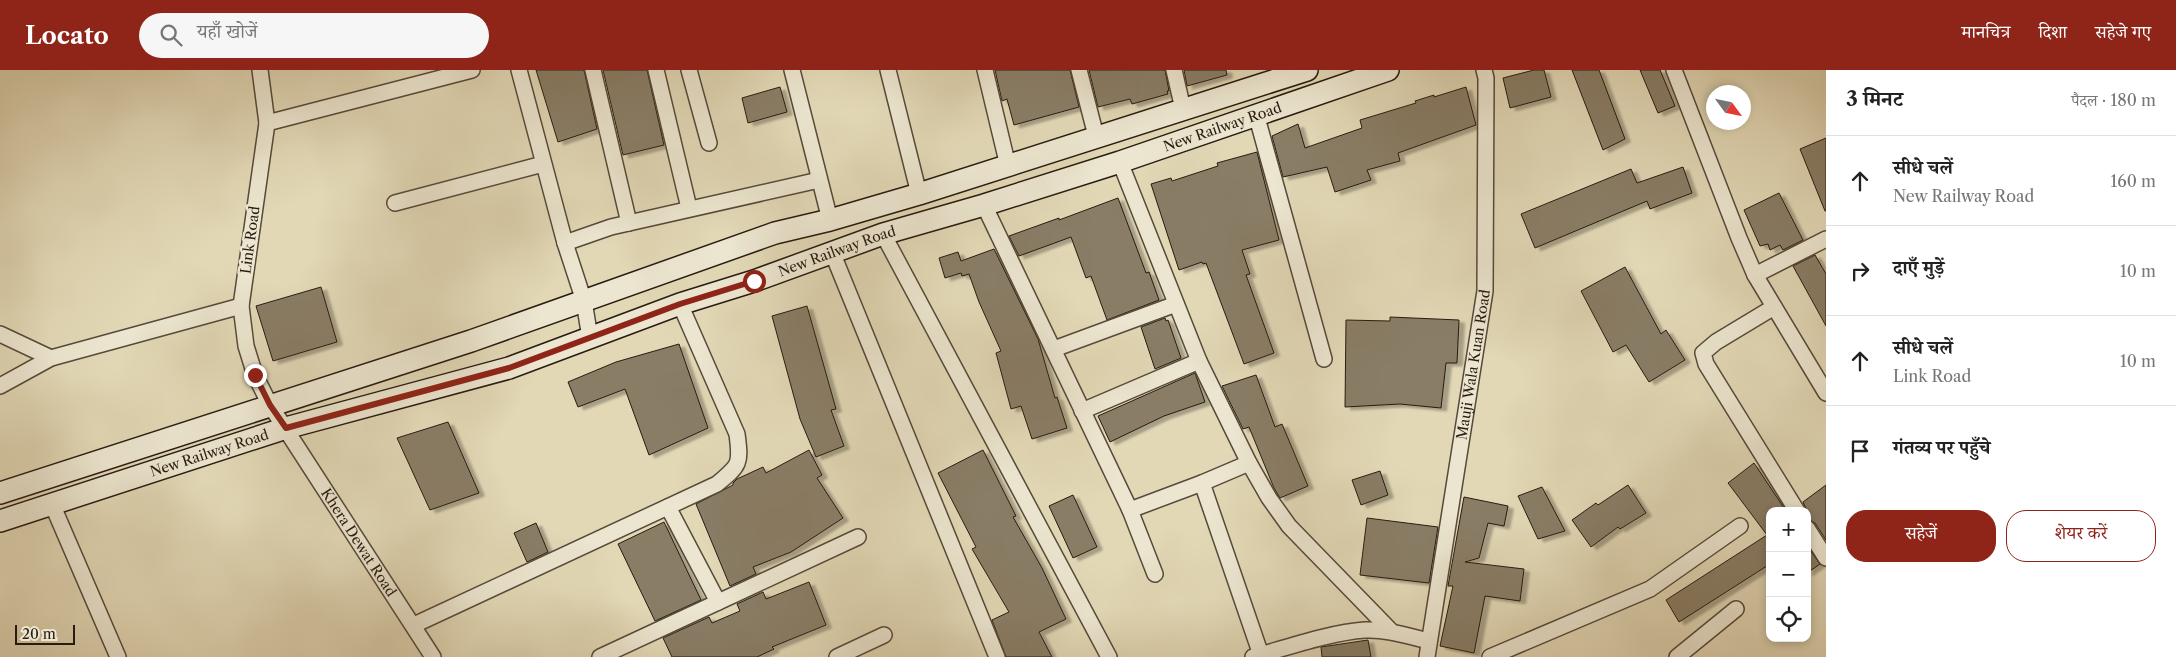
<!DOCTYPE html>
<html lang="hi">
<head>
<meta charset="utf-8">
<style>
	body { margin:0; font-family:"Libre Caslon Text","Noto Serif Devanagari",serif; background:#f6f6f6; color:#222 }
	.controls { position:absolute; right:15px; bottom:15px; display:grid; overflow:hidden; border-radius:10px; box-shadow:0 2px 8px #0003 }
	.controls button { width:45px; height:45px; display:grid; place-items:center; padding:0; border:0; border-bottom:1px solid #e0e0e0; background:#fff; color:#222; font:25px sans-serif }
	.compass { position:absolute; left:1706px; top:15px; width:45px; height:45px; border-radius:50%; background:#fff; box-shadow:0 2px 8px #0003; rotate:123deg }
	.scale { position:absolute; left:15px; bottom:12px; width:60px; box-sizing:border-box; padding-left:5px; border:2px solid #281b10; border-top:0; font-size:14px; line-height:18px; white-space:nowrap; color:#281b10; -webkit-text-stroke:4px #ece6d0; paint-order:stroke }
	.stop { position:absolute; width:15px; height:15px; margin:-11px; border:4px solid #8f2418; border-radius:50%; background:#fff }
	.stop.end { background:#8f2418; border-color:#fff; box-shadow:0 1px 5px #0008 }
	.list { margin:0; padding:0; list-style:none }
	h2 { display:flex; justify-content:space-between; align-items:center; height:65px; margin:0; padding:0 20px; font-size:21px }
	h2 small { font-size:16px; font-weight:400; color:#767676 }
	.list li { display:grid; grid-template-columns:32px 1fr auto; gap:15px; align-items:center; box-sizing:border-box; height:90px; padding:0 20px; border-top:1px solid #e0e0e0 }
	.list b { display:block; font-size:19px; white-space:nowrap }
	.list p { margin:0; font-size:16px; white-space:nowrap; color:#767676 }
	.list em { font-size:16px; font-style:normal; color:#767676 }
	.actions { display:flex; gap:10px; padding:15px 20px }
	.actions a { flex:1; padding:11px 0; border:1px solid #8f2418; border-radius:20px; text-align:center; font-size:18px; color:#8f2418 }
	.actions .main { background:#8f2418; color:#fff }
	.icon { flex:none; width:28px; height:28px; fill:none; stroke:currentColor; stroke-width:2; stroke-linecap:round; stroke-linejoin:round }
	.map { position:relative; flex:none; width:1826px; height:587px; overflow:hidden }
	header { display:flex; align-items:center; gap:30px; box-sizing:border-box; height:70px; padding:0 25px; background:#8f2418; color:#fff }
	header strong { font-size:24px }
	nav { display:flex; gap:28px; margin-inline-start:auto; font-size:18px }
	.search { width:350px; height:45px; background:#f6f6f6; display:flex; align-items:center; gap:12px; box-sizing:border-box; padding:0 18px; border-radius:28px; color:#767676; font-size:19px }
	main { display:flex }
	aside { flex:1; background:#fff }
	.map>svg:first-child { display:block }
	.building { fill:#897d66; stroke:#281b10; filter:url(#shadow) }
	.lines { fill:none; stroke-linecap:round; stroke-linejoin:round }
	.minor-casing { stroke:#564a3a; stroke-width:18 }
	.secondary-casing { stroke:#281b10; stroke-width:24 }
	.minor { stroke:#ece6d0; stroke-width:15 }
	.secondary { stroke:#ece6d0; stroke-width:21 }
	.route { stroke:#8f2418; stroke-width:6 }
	.labels { text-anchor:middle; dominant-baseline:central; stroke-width:5; stroke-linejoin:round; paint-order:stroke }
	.street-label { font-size:14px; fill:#281b10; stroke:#ece6d0 }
</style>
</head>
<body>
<header>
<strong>Locato</strong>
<div class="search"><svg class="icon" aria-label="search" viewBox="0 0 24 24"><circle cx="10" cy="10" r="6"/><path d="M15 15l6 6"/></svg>यहाँ खोजें</div>
<nav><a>मानचित्र</a><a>दिशा</a><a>सहेजे गए</a></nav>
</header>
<main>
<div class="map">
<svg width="1826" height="587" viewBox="0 0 1826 587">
	<defs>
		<filter id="shadow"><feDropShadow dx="5.5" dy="3" stdDeviation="1" flood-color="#0004"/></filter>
	</defs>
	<rect width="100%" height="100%" fill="#e2d8b6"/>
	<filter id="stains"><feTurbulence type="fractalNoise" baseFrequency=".004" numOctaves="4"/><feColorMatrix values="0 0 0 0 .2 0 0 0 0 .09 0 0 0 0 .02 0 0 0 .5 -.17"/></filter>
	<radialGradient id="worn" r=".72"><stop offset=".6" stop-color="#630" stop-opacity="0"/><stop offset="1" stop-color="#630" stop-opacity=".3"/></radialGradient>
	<path class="building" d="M536 0H584L597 59 558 72Z
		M603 0H647L664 75 623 85Z
		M995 0H1070L1079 37 1014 55 1007 29 1002 31Z
		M1089 0H1165L1169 21H1167L1168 24 1132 34 1130 29 1098 37Z
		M1184 0H1226L1227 5 1187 16Z
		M1534 0H1544L1551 27 1510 38 1503 8Z
		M1572 0H1599L1625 69 1603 80Z
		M1640 0H1660L1675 36 1658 43Z
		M780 17 787 42 748 53 742 28Z
		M1466 17 1476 55 1398 83 1400 91 1367 100 1371 110 1335 122 1327 97 1283 107 1272 66 1298 54 1305 78 1362 58 1360 50 1416 33 1415 31 1434 25V27Z
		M1826 68V141H1825L1800 79Z
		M1257 82 1279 170 1242 180 1250 204 1246 205 1274 283 1244 294 1206 193 1203 194 1202 192 1179 200 1151 114 1171 108 1172 111 1218 96 1217 93Z
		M1683 97 1692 123 1650 139 1647 131 1535 178 1521 144 1631 99 1637 113Z
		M1779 123 1803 170 1783 180 1780 175 1770 180 1768 174 1760 176 1744 140Z
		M1118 128 1146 203 1149 202 1159 230 1107 250 1091 206 1086 208 1071 167 1019 186 1009 166 1059 148V150Z
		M994 179 1038 269 1055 328 1057 327 1067 358 1032 369 1021 336 1011 339 996 283 1001 281 979 232 969 204 962 206 961 203 945 208 939 188 958 182 961 191Z
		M1815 185 1826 204V256L1793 196Z
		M1625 197 1661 264 1666 260 1685 290 1649 312 1626 275 1613 282 1581 221Z
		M321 217 337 272 273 291 256 236Z
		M807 236 836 339 831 340 844 376 816 387 800 349 772 246Z
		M1390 247 1459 250 1457 293H1446L1441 338 1400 334 1345 337 1346 250 1390 251Z
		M1165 248 1166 251 1168 250 1181 288 1155 299 1141 257Z
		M679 274 708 358 649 385 625 319 578 337 568 312 616 292Z
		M1195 303 1205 332 1164 346 1110 372 1098 346Z
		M1256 305 1275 357 1282 354 1308 416 1280 428 1274 418 1249 357 1243 359 1222 316Z
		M448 352 479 423 430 440 397 368Z
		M809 380 822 405 817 408 843 448 791 482 753 497 756 504 730 516 696 434 733 415V413L737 409 763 397 766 403Z
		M983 380 1016 446 1013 447 1042 498 1066 549 1039 562 1052 587H1006L992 550 1009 542 972 479 976 477 938 403Z
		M1754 393 1786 441H1770V494L1679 552 1666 530 1767 465 1728 413Z
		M1380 401 1388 425 1361 435 1352 410Z
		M1628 415 1646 443 1620 459 1618 457 1591 477 1572 450 1596 433 1598 435Z
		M1826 415V470L1815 453 1807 449V441L1803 432Z
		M1542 417 1565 461 1538 469 1518 426Z
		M1073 425 1097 477 1073 488 1049 436Z
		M1464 427 1508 436 1504 456 1488 453 1479 488 1465 492 1524 499 1520 531 1485 526 1474 583 1440 576 1453 516H1448Z
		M1367 448 1438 457 1429 513 1360 505Z
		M664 452 701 530 655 551 618 474Z
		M536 453 548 482 527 492 514 463Z
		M1807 476 1820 494 1807 503Z
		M809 512 826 555 772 577 774 579 757 587H672L663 568 709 547 712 553 740 541 737 534 763 522 766 529Z
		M1368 570 1371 587H1322L1321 577Z"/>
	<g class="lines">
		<g class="minor-casing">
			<g id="minor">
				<path id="s1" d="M260 0 267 53 241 236 246 276 255 305 270 335 433 587"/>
				<path d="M519 0 565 173 584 231 590 268"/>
				<path d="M593 0 629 153"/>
				<path d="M656 0 689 138"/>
				<path d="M689 0 709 73"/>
				<path d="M792 0 830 150"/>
				<path d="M888 0 919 124"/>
				<path d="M985 0 1008 96"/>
				<path d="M1079 0 1096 66"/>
				<path d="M1174 0 1183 39"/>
				<path d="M1674 0 1739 168 1755 205 1826 323"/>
				<path d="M1256 44 1324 289"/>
				<path d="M267 53 472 0"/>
				<path d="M1120 92 1199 291 1249 393 1269 428 1289 456 1392 562"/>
				<path d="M395 133 543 94"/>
				<path d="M984 135 1130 440 1155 504"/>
				<path d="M883 164 1109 587"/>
				<path d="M565 173 611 157 819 110"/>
				<path d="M832 182 997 587"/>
				<path d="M1755 205 1826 169"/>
				<path d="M1774 237 1716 272 1703 283 1706 294 1797 441"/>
				<path d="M0 264 51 288"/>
				<path d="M1054 279 1176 234"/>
				<path d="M0 316 51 288 241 236"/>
				<path d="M1082 341 1199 291"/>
				<path d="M1202 413 1261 585"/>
				<path d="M52 434 118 587"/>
				<path d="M668 437 718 532"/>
				<path d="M1130 440 1202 413 1249 393"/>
				<path d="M1807 458 1826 488"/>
				<path d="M414 555 717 414C740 395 741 394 737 364L680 234"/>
				<path d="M600 587 858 467"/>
				<path d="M837 587 884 565"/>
				<path d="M1253 587C1285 578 1332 562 1365 560 1387 559 1408 566 1429 571"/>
				<path id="s2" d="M1427 587 1485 221 1486 8 1484 0"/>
				<path d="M1490 587 1650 519 1740 456"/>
				<path d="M1677 587 1736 539"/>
			</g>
		</g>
		<g class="secondary-casing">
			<g id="secondary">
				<path d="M0 423 471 271 775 163 830 150 919 124 1307 0"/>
				<path id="s3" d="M0 451 286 358 509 298 680 234 754 211 883 164 984 135 1120 92 1388 0"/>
			</g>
		</g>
		<use href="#minor" class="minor"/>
		<use href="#secondary" class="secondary"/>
	</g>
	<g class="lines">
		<path class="route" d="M255 305 270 335 286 358 509 298 680 234 754 211"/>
	</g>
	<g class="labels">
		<g class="street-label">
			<text stroke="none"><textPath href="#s3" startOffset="1285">New Railway Road</textPath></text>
			<text transform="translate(250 170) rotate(-82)">Link Road</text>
			<text stroke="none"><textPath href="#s3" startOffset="880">New Railway Road</textPath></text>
			<text stroke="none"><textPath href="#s2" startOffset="296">Mauji Wala Kuan Road</textPath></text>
			<text stroke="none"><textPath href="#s3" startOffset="220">New Railway Road</textPath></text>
			<text stroke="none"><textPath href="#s1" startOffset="506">Khera Dewat Road</textPath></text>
		</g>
	</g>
	<rect width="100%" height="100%" filter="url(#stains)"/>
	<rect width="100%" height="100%" fill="url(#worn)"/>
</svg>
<div class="controls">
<button>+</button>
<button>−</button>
<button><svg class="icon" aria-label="locate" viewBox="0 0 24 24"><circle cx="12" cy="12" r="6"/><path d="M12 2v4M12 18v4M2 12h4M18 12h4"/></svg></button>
</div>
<svg class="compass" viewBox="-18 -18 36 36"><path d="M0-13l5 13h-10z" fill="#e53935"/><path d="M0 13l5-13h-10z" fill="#767676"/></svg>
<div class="scale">20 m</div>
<div class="stop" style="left:754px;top:211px"></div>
<div class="stop end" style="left:255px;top:305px"></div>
</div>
<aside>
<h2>3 मिनट<small>पैदल · 180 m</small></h2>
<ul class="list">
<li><svg class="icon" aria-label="ahead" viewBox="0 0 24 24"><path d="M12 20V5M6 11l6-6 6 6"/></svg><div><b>सीधे चलें</b><p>New Railway Road</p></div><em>160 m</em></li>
<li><svg class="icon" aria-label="right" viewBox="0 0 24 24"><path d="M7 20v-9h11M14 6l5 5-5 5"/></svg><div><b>दाएँ मुड़ें</b></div><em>10 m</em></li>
<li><svg class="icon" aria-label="ahead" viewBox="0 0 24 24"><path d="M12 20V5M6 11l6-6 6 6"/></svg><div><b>सीधे चलें</b><p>Link Road</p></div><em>10 m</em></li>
<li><svg class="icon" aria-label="arrive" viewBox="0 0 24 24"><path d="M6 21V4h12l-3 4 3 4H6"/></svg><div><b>गंतव्य पर पहुँचे</b></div></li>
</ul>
<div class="actions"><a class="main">सहेजें</a><a>शेयर करें</a></div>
</aside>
</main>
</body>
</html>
